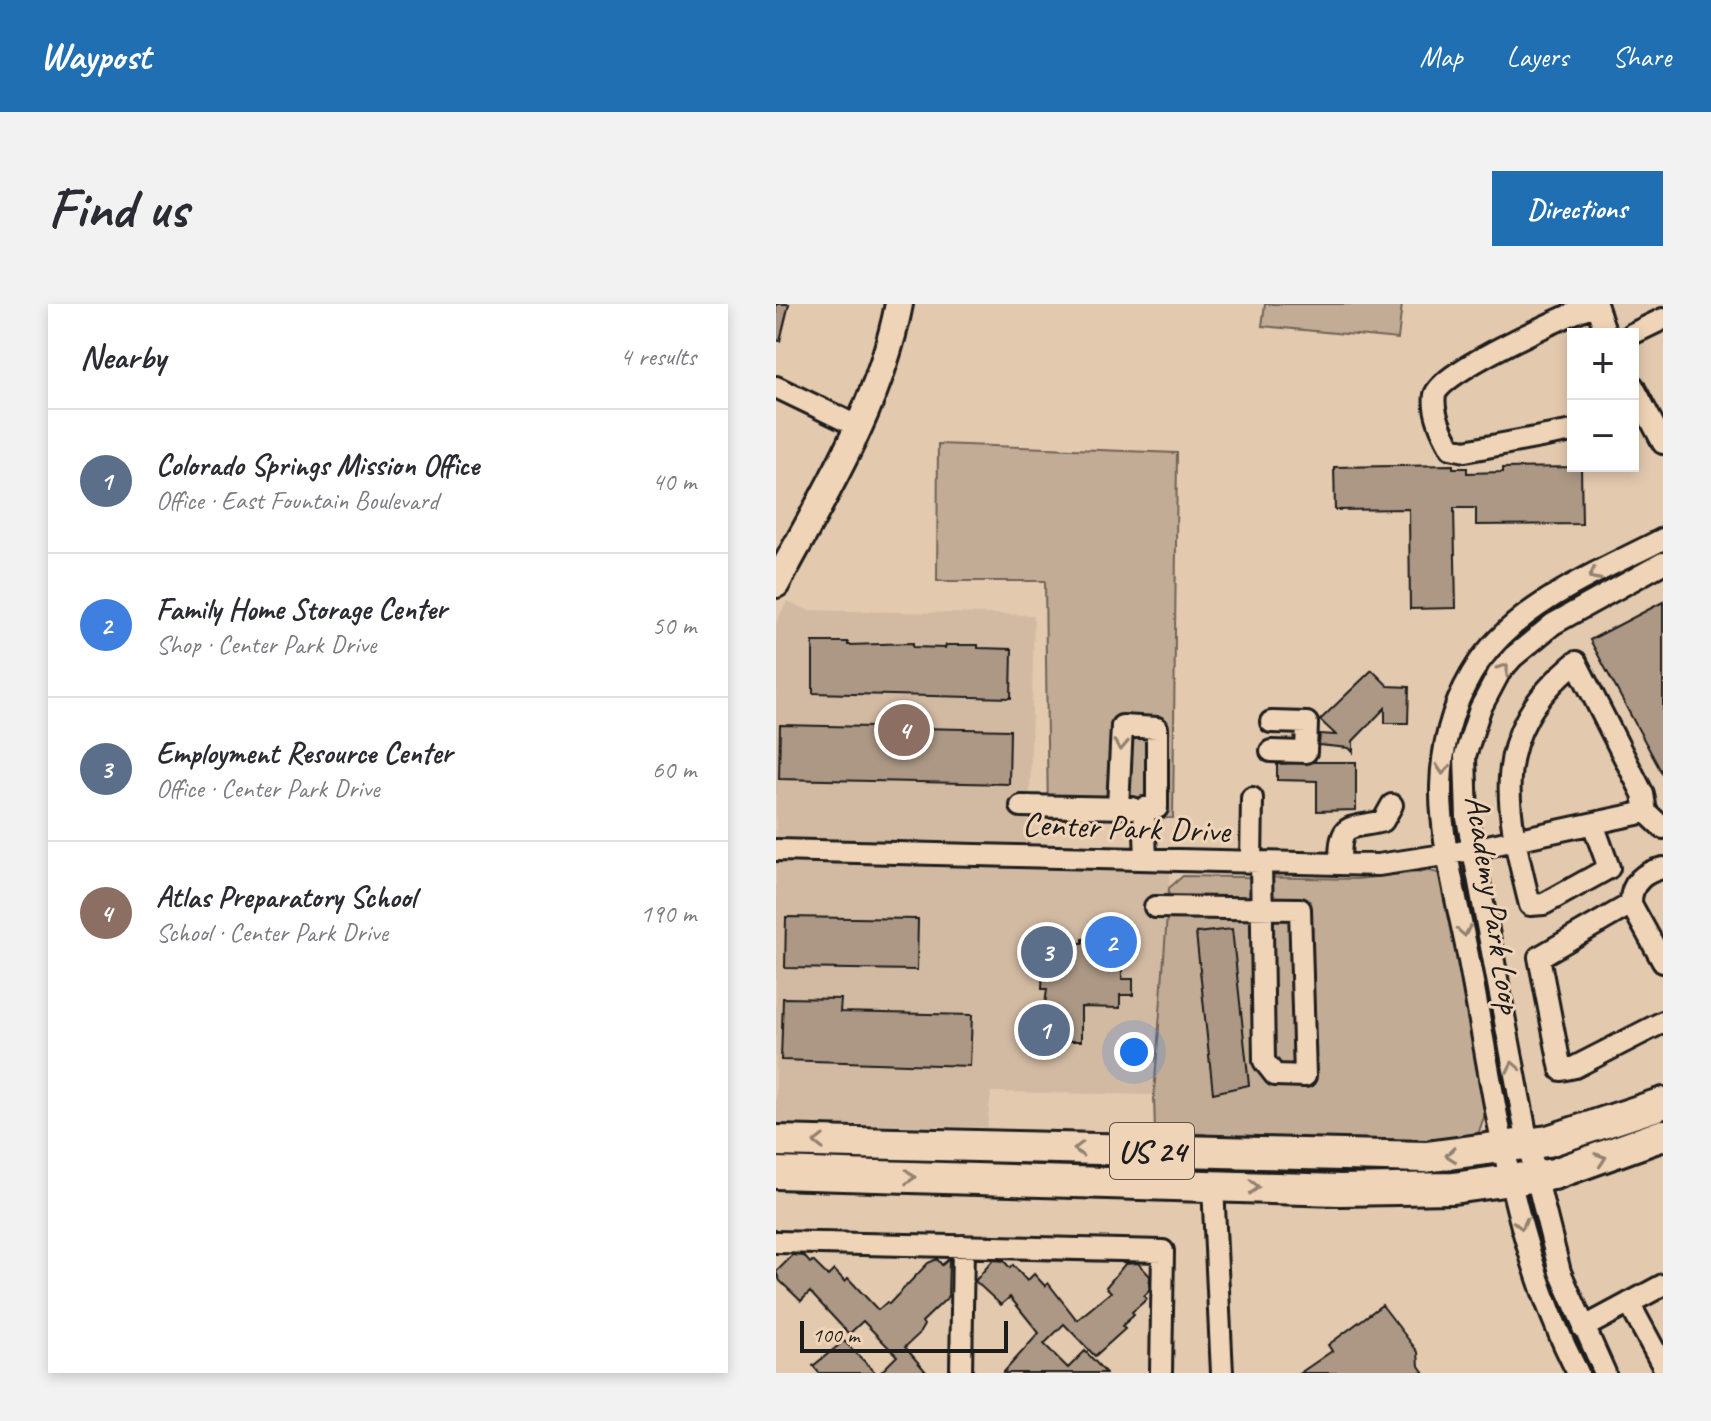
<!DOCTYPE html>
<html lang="en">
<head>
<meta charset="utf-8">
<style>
	body { margin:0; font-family:Caveat,sans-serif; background:#f2f2f3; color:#2b2b33 }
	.controls { position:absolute; right:24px; top:24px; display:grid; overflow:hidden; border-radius:0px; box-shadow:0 4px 12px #0003 }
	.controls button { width:72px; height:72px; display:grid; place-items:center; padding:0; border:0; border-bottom:2px solid #e1e1e2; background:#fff; color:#2b2b33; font:40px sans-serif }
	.scale { position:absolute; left:24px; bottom:20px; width:208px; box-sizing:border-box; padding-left:8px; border:4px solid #1c1c1c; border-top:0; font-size:22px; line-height:28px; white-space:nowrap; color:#1c1c1c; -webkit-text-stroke:6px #f0d4b7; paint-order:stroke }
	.you { position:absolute; left:358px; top:748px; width:28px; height:28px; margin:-20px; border:6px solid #fff; border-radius:50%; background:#1a73e8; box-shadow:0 0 0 12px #1a73e833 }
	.badge { display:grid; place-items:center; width:52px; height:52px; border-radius:50%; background:#1f6fb2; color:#fff; font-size:26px; font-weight:700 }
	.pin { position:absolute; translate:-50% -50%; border:4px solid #fff; box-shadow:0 2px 8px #0006 }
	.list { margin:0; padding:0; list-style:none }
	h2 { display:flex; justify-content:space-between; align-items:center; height:104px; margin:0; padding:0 32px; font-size:34px }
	h2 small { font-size:26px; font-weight:400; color:#7c7c81 }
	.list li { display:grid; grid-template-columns:52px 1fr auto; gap:24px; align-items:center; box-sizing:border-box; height:144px; padding:0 32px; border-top:2px solid #e1e1e2 }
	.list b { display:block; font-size:30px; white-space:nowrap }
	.list p { margin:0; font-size:26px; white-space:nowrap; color:#7c7c81 }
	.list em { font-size:26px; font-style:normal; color:#7c7c81 }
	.map { position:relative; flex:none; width:887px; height:1069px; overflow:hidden; border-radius:0px }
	header { display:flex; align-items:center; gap:48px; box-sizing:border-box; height:112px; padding:0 40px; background:#1f6fb2; color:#fff }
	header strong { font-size:38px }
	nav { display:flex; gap:44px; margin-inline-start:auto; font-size:28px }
	.intro { display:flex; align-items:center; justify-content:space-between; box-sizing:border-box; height:192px; padding:0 48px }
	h1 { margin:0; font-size:56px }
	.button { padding:20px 36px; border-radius:0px; background:#1f6fb2; color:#fff; font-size:28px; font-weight:700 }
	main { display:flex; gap:48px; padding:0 48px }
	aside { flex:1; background:#fff; border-radius:0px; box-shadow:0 4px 12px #0003 }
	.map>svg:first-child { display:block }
	.built { fill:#d2baa2 }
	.green { fill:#c2ac95; stroke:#6f6458; stroke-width:2 }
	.building { fill:#ac9885; stroke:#1c1c1c; stroke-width:2 }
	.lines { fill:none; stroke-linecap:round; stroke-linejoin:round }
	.minor-casing { stroke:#1c1c1c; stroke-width:26 }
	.major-casing { stroke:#1c1c1c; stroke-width:32 }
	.highway-casing { stroke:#1c1c1c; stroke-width:36 }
	.minor { stroke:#f0d4b7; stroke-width:20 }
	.major { stroke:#f0d4b7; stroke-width:26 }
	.highway { stroke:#f0d4b7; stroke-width:30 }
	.oneway { stroke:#918171 }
	.labels { text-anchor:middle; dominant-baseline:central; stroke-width:6; stroke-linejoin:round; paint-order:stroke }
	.shield { fill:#f0d4b7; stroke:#5c534a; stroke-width:2 }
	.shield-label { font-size:32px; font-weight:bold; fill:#1c1c1c }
	.street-label { font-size:34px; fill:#1c1c1c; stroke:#f0d4b7 }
</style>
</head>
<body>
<header>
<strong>Waypost</strong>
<nav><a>Map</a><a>Layers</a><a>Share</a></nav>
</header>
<div class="intro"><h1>Find us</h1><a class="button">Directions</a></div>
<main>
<aside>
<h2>Nearby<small>4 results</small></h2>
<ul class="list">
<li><span class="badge" style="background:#5c6f8a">1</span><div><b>Colorado Springs Mission Office</b><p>Office · East Fountain Boulevard</p></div><em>40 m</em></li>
<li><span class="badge" style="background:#3f7fe0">2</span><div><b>Family Home Storage Center</b><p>Shop · Center Park Drive</p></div><em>50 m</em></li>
<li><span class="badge" style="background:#5c6f8a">3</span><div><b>Employment Resource Center</b><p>Office · Center Park Drive</p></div><em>60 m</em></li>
<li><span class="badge" style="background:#8d6e63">4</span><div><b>Atlas Preparatory School</b><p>School · Center Park Drive</p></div><em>190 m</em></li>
</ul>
</aside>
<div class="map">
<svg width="887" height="1069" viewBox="0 0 887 1069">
	<rect width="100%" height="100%" fill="#e3c9ae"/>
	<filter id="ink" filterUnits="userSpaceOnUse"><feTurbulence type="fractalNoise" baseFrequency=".0125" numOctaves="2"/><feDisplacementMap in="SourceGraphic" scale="16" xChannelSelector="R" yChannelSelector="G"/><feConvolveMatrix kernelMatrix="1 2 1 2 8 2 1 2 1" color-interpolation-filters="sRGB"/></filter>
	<g filter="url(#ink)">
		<path class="built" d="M11 297 32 306 258 311 253 540 0 533V319Z
			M0 559 394 568 378 791 215 788 211 823 0 819Z"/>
		<path class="green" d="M489 0H626L622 35 486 22Z
			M162 140 401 149 397 514 272 515 269 277H161Z
			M653 567 667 570 709 810 699 839H454L428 830 379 828 378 791 393 584 407 572 581 575Z"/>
		<path class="building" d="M0 0H13L4 37 0 36Z
			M677 161V164H691V169L727 168V164L805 163 806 220 700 221V204H678L680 304 634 305 633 205 559 206 558 163Z
			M887 298V471L814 336Z
			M37 338H72V341L137 339V343L169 344 170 341H202V344L236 345 235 394 37 389Z
			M596 366 612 382 633 383 632 419H609V404L577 437V448L573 444 543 441 544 430 560 431 544 416Z
			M4 421 234 426 233 480 3 475Z
			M538 458H580V506L541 507V477L501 476V460Z
			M10 613 142 615 141 666 9 664Z
			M456 625 473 781 437 789 420 629Z
			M307 635H340V640H346V675H357V691H344V704L305 703V737H269L265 734 271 685H266L268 643 273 644 274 638 307 639Z
			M7 694 65 695 64 708 196 711 194 762 5 756Z
			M17 951 28 952 34 959 37 957 52 972 58 966 69 977 72 974 102 1006 111 998 113 1000 152 959 161 955 166 961 173 955 172 993 146 1018 148 1021 143 1030 129 1043 151 1069H104L121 1052 87 1017 73 1030 34 988 25 997 4 977 0 968Z
			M217 956 228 957 234 964 237 961 251 977 258 970 269 982 272 979 301 1016 335 988 330 983 349 960 362 959 374 972 373 987 368 992 371 995 356 1008 358 1011 346 1022 349 1025 319 1052 288 1020 268 1040 292 1064 309 1047 330 1069H227L263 1029 234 993 225 1001 199 977Z
			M606 1001 642 1048 643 1062 648 1069H524L556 1047 552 1041Z
			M68 1037 100 1069H43L37 1062Z"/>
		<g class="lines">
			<g class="minor-casing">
				<path id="minor" d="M820 0 830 30
					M856 30 887 15
					M857 82 887 139
					M0 83 83 123
					M797 127 689 147 675 144C667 130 656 108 659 91 664 67 793 11 819 0
					M495 447 530 448 531 419 495 418
					M245 502 356 504
					M342 503 346 422 381 424V504H368L370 555
					M817 520 833 564 768 600 754 601C729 501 711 431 800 358L867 490 870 508
					M0 546 602 561 674 550 870 508 887 524
					M475 558 476 494
					M564 560C564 516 571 526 607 517L616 501
					M887 564C868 568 854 579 855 600L887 658
					M855 600 763 653 785 766 799 763 887 718
					M379 603 524 605 529 772 499 771 488 757 485 558
					M437 882 446 1069
					M0 938 387 947 385 1069
					M853 999 887 1062
					M807 1024 887 981
					M185 1069 187 942
					M802 1069C736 943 720 800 694 662 684 607 664 539 665 483 666 439 678 395 703 358 747 297 823 268 887 235
					M829 1069 784 968 752 840 691 514 689 452 704 405 723 369 737 353 777 320 887 259"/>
			</g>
			<g class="major-casing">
				<path id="major" d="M0 280C48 191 104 101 123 0"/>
			</g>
			<g class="highway-casing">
				<path id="highway" d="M0 837 650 853 772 837 887 799
					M0 869 564 886 677 884 778 870 887 831"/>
			</g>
			<use href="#minor" class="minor"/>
			<use href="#major" class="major"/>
			<use href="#highway" class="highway"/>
		</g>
		<defs><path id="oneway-chevron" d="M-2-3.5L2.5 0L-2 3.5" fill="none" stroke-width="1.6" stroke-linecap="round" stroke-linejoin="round" transform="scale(2)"/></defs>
		<g class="oneway">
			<use href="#oneway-chevron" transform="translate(818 271) rotate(152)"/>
			<use href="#oneway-chevron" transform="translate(728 365) rotate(-52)"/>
			<use href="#oneway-chevron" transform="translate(345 441) rotate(92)"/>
			<use href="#oneway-chevron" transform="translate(667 465) rotate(94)"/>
			<use href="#oneway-chevron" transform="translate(688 627) rotate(79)"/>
			<use href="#oneway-chevron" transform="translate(737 763) rotate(-101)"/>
			<use href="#oneway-chevron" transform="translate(43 838) rotate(-179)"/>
			<use href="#oneway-chevron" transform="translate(303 845) rotate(-179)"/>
			<use href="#oneway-chevron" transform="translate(675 851) rotate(174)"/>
			<use href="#oneway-chevron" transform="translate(825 855) rotate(-19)"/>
			<use href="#oneway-chevron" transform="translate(134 873) rotate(2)"/>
			<use href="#oneway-chevron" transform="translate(478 883) rotate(2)"/>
			<use href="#oneway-chevron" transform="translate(745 920) rotate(77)"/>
		</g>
	</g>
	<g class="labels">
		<rect class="shield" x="334" y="819" width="84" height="56" rx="6"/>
		<g class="shield-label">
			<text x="376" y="847">US 24</text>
		</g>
		<g class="street-label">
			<text transform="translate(350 523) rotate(2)">Center Park Drive</text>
			<text transform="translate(718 600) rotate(81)">Academy Park Loop</text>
		</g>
	</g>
</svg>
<div class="controls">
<button>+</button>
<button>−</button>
</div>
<div class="scale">100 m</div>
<div class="you"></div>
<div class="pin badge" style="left:268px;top:726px;background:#5c6f8a">1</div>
<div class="pin badge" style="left:335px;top:638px;background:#3f7fe0">2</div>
<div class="pin badge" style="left:271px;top:648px;background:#5c6f8a">3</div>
<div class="pin badge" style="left:128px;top:426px;background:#8d6e63">4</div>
</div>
</main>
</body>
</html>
